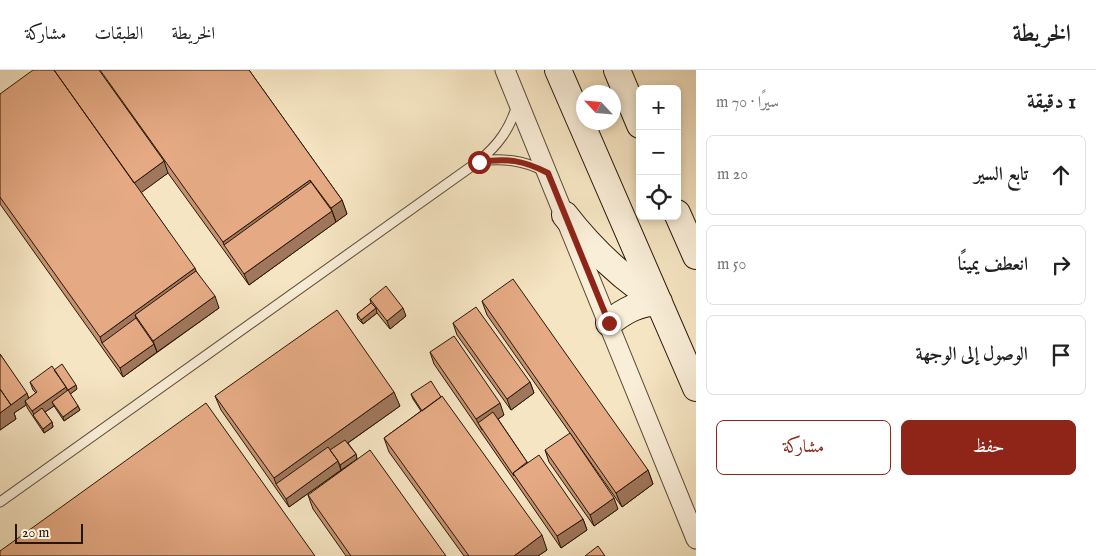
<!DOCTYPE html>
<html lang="ar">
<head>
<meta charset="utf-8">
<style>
	body { margin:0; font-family:"IM FELL English",Amiri,serif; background:#f2f2f2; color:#222; direction:rtl }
	.controls { position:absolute; right:15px; top:15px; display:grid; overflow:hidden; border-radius:8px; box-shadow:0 2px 8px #0003 }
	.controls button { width:45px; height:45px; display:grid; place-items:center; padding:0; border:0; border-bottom:1px solid #e0e0e0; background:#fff; color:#222; font:25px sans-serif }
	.compass { position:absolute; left:576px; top:15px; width:45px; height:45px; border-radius:50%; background:#fff; box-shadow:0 2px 8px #0003; rotate:296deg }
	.scale { position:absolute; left:15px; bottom:12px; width:68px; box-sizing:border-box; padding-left:5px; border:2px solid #281604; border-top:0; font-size:14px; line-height:18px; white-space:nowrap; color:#281604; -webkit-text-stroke:4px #f9eed8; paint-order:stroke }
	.stop { position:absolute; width:15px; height:15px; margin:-11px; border:4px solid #8f2418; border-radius:50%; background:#fff }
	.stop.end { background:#8f2418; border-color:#fff; box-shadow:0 1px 5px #0008 }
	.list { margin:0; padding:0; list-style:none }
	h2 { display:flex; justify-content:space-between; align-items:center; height:65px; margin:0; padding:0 20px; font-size:21px }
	h2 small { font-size:16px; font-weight:400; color:#767676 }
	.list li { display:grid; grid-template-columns:32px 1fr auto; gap:15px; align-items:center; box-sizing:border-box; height:80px; margin:0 10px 10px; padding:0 10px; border:1px solid #e0e0e0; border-radius:8px }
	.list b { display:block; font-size:19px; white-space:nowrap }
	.list em { font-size:16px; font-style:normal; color:#767676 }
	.actions { display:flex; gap:10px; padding:15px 20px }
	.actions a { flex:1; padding:11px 0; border:1px solid #8f2418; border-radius:8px; text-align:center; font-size:18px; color:#8f2418 }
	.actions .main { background:#8f2418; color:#fff }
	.icon { flex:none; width:28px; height:28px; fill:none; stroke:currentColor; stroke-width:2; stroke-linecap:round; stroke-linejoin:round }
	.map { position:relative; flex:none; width:696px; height:486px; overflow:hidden; direction:ltr }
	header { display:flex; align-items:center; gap:30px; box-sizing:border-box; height:70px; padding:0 25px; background:#fff; border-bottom:1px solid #e0e0e0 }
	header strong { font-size:24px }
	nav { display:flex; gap:28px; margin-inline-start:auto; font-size:18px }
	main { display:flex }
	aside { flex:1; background:#fff }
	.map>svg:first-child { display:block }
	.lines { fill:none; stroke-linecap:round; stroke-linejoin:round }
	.lane-casing { stroke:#5c4a34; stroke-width:11 }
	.street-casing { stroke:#5c4a34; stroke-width:21 }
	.secondary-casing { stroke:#281604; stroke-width:28 }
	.lane { stroke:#f9eed8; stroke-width:9 }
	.street { stroke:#f9eed8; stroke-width:19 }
	.secondary { stroke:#f9eed8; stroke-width:26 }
	.wall { fill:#c59272; stroke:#281604 }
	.shaded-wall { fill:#a0775c; stroke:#281604 }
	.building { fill:#e5aa84; stroke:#281604 }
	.route { stroke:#8f2418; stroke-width:6 }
</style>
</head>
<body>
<header>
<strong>الخريطة</strong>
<nav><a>الخريطة</a><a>الطبقات</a><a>مشاركة</a></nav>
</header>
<main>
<aside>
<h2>1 دقيقة<small>سيرًا · 70 m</small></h2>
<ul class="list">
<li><svg class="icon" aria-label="ahead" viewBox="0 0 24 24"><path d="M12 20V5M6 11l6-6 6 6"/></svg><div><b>تابع السير</b></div><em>20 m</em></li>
<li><svg class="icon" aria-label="right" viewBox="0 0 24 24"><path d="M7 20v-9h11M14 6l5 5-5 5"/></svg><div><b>انعطف يمينًا</b></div><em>50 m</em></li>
<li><svg class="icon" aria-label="arrive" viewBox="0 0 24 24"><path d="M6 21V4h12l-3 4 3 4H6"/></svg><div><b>الوصول إلى الوجهة</b></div></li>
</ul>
<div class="actions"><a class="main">حفظ</a><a>مشاركة</a></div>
</aside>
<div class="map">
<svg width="696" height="486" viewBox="0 0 696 486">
	<rect width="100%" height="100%" fill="#f6e5c3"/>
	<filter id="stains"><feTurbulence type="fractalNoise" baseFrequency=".004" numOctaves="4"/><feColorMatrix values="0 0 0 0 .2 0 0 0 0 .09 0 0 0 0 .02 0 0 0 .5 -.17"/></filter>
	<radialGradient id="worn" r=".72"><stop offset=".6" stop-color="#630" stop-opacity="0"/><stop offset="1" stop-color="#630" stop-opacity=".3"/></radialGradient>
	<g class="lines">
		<g class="lane-casing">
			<path id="lane" d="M479 91C503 88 523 90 544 101
				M0 432 479 91C498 75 510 59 517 35"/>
		</g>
		<g class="street-casing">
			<path id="street" d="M505 0 696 469"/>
		</g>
		<g class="secondary-casing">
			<path id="secondary" d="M558 0 696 318
				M617 0 640 55
				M677 143 696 186
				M565 145C592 180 622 208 659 232
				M609 253C625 240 639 233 659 232"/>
		</g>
		<use href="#lane" class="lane"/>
		<use href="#street" class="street"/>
		<use href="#secondary" class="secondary"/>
	</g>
	<path class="wall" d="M249 0 342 130 347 144 249 215 168 103 141 122 196 201 219 238 123 307 0 134V24Z
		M370 229 406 246 390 259 377 243 363 254 358 249 357 244 371 233Z
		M482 231 648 400 653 414 622 437 487 245Z
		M453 253 530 312 534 323 511 340 457 265Z
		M430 282 504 345 498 349 527 392 583 449 587 460 561 478 434 294Z
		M0 284 29 328 36 323 33 320 30 312 54 300 77 319 70 324 78 336 80 340 64 351 54 336 45 342 52 352 53 357 44 363 28 339 26 335 14 343 16 349 0 360Z
		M411 324 441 327 547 480 538 486H464L389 382 384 368 421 341 413 329Z
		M215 326 400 336 348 373 356 384 357 389 289 437 221 340Z
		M545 380 618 439 594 456 549 392Z
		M308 425 446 486H346L313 439Z"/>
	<path class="shaded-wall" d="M164 91 168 103 138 125 134 113Z
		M310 110 316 124 224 175 223 172Z
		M342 130 347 144 336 152 331 138Z
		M332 141 336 152 249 215 244 204Z
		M195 198 200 212 135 245 139 256 102 273 100 267Z
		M215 226 219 238 157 282 153 271Z
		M376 238 377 243 363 254 361 250Z
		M403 238 406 246 390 259 387 251Z
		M154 274 157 282 123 307 120 298Z
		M530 312 534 323 511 340 507 329Z
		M76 315 77 319 69 325 68 320Z
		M66 317 69 325 52 332 54 336 36 348 32 341Z
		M394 322 400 336 332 384 276 414 274 408Z
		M27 323 30 332 25 331 26 335 14 343 16 349 0 360V343Z
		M500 333 504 345 482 360 476 349Z
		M78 336 80 340 64 351 63 347Z
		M52 352 53 357 44 363 43 359Z
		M356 384 357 389 341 400 340 395Z
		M338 391 341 400 289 437 286 429Z
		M648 400 653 414 622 437 616 423Z
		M614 428 618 439 594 456 590 445Z
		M583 449 587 460 561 478 557 466Z
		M542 465 547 480 538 486H514Z"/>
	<path class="building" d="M33 0H54L195 198 100 267 0 127V24Z
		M54 0H99L164 91 134 113Z
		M100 0H249L342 130 331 138 310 110 223 172Z
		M311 112 332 141 244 204 224 175Z
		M196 201 215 226 153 271 135 245Z
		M513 209 648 400 616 423 482 231Z
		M386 216 403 238 387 251 370 229Z
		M371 233 376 238 361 250 357 244Z
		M476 237 530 312 507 329 453 253Z
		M337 240 394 322 274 408 215 326Z
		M136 248 154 274 120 298 102 273Z
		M454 266 500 333 476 349 430 282Z
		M0 284 27 323 11 335 0 319Z
		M62 294 76 315 68 320 66 317 54 300Z
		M52 296 66 317 32 341 25 331 37 322 30 312Z
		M431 311 441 327 422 341 411 324Z
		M0 319 11 335 0 343Z
		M68 320 78 336 63 347 52 332Z
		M442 326 542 465 514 486H469L384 368Z
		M206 333 315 486H0V481Z
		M42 338 52 352 43 359 33 345Z
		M493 342 527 392 513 403 514 406 478 353Z
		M570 363 614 428 590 445 545 380Z
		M345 370 356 384 340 395 338 391 330 380Z
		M328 377 338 391 286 429 276 414Z
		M370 380 446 486H351L308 425Z
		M539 385 583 449 557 466 513 403Z
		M598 476 605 486H585Z"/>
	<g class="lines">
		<path class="route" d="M479 92C507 88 523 90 548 103L609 253"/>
	</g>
	<rect width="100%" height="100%" filter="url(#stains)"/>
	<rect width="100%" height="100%" fill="url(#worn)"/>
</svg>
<div class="controls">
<button>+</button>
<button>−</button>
<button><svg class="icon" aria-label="locate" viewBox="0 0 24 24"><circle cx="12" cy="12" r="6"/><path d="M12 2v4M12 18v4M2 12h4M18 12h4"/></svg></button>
</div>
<svg class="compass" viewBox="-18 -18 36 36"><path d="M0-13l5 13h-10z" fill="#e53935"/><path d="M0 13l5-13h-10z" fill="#767676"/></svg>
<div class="scale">20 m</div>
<div class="stop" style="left:479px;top:92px"></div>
<div class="stop end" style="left:609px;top:253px"></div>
</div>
</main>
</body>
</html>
